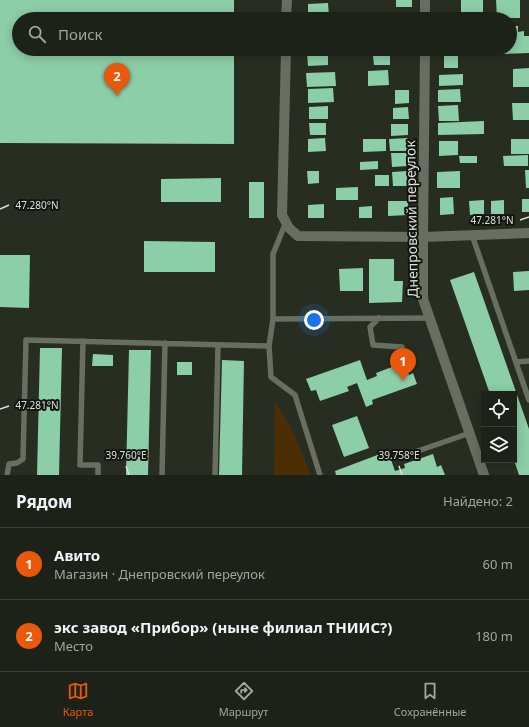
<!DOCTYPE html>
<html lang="ru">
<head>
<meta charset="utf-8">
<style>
	body { margin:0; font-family:"Noto Sans",sans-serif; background:#2a2f26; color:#f1f3f6 }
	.controls { position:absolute; right:12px; bottom:12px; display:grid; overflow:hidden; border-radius:0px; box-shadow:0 2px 10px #0003 }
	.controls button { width:36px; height:36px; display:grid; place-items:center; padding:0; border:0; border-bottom:1px solid #3b3f38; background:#1d2219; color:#f1f3f6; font:20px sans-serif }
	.you { position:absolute; left:314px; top:320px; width:14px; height:14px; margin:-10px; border:3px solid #fff; border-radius:50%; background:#1a73e8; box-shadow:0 0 0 6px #1a73e833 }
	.badge { display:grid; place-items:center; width:26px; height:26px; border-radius:50%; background:#ea580c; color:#fff; font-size:13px; font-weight:700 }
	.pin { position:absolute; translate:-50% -33px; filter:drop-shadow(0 1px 2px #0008) }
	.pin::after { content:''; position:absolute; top:21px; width:14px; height:12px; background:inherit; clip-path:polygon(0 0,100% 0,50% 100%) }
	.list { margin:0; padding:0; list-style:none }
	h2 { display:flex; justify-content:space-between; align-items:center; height:52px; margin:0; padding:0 16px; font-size:17px }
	h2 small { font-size:13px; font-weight:400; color:#a0a4a2 }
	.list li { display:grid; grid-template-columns:26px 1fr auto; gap:12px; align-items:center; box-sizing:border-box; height:72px; padding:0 16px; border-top:1px solid #3b3f38 }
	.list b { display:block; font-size:15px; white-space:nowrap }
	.list p { margin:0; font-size:13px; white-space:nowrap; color:#a0a4a2 }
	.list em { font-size:13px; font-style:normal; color:#a0a4a2 }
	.icon { flex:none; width:22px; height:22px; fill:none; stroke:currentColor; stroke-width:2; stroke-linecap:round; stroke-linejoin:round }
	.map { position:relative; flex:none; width:529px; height:475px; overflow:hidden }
	.search { position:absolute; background:#1d2219; box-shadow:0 2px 10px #0003; left:12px; right:12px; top:12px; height:44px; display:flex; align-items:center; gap:10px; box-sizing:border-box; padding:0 14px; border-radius:22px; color:#a0a4a2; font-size:15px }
	.sheet { height:196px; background:#1d2219 }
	nav { display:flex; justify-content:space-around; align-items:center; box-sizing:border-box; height:56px; border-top:1px solid #3b3f38; background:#1d2219; font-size:11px; color:#a0a4a2 }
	nav a { display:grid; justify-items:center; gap:2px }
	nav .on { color:#ea580c }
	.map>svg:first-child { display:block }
	.green { fill:#4b2e03 }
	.building { fill:#8bcea8 }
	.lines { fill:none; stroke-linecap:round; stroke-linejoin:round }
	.lane { stroke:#686f61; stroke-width:5.5 }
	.street { stroke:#686f61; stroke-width:10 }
	.secondary { stroke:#686f61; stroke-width:10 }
	.ticks { fill:none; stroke:#dce1d8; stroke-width:1.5 }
	.labels { text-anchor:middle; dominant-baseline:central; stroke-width:4; stroke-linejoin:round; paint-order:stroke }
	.street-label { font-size:14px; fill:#dce1d8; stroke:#12150f }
	.ticks-label { font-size:10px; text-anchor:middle; fill:#dce1d8; stroke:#12150f; stroke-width:4; stroke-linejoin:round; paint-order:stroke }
</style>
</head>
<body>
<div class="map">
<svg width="529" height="475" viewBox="0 0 529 475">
	<rect width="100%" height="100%" fill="#272e21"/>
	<path class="green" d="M275 401C290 424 302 448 310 475H274Z"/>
	<path class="building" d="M0 0H234V19H19V49H234V144L0 143Z
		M396 0H412V7H396Z
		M461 0H483V17L461 18Z
		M496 0H520V18H497Z
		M328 3 329 16 308 17V4Z
		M510 26H518V32L524 31V36H529V53L504 54 503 49H510Z
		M464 49H478V53H464Z
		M307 52H328V65L308 66Z
		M444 54H458V68H444Z
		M373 56H390V65H374Z
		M529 68V87H513V69Z
		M388 70 389 85 368 86V71Z
		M335 72 336 86 307 87 306 73Z
		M463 74V85L439 86V75Z
		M333 88 334 102 308 103V89Z
		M460 89 461 102H438V90Z
		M395 90H409V103L395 104Z
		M512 103H529V120H513Z
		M458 105 459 121H439L438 106Z
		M328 106V119H309V107Z
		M408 107 409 119H393V108Z
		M484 121V134L438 135V123Z
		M309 123H326V135H310Z
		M391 124H408V135L391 136Z
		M325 138 326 151 308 152V139Z
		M408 138V151H390L389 139Z
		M363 139H386V151L363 152Z
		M511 139H529V154H511Z
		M439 141H458V155L439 156Z
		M391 153H407L408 166 392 167Z
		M528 155V166H504L503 156Z
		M459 156H477V163H460Z
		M378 161V169L360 170V162Z
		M525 170H529V188H526Z
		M307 171H319V183L308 184Z
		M407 171V186H393L392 172Z
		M460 171V188H437V172Z
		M375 175H389V186H375Z
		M221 178V202H161V179Z
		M249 182H264V218H249Z
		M358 187V200H336V188Z
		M453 197 454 214 440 215V198Z
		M522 199H529V212H522Z
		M484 200V214L470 215 469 201Z
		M504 200V214H491V201Z
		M388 201H408V215L388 216Z
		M324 204V218H308V205Z
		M372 206V218H359V207Z
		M144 241 215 242V272H144Z
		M0 255H30L29 308 0 307Z
		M369 259H394V281H403L402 302 369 303Z
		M363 268V291H340L339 269Z
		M529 271V290L514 291 513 272Z
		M474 272 529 429V475H519L514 460V394H490L450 280Z
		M40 348H62L59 475H37Z
		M129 350H151L148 475H126Z
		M93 354 113 355V366H92Z
		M222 360 244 361 242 475H219Z
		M360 360 367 380 377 376 376 373 405 362 409 375 413 373 417 384 372 400 373 404 366 407 357 383 347 387 349 391 320 401 316 390 311 391 306 379Z
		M177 362H192V375H177Z
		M357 416 369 448 344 457 332 425Z
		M388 451 395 471 405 468 404 464 433 454 437 467 441 465 445 475H336L335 471Z"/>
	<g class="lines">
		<path class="lane" d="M286 222 273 254V319L269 346 271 377 295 395 320 475
			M472 235 529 400
			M379 318 370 327 373 345 402 347
			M273 319 430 318
			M83 341 80 465H98V475
			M516 362 529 361
			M409 454 470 433
			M7 475 9 464 17 463 23 459 26 340 269 346
			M162 475 165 343
			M215 475 218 345"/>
		<path class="street" d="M425 19V0
			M425 49 423 237 529 233"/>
		<path class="secondary" d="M286 19 287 0
			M286 49 282 215 289 228 298 236 423 237V299L484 475"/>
	</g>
	<path class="ticks" d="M0 209 9 205M520 220 529 217M0 409 9 406M126 466 129 475M399 466 402 475"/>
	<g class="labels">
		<g class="street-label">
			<text transform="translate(411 219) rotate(-91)">Днепровский переулок</text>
		</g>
	</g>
	<g class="ticks-label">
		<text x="37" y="209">47.280°N</text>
		<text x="492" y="224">47.281°N</text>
		<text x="37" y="409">47.281°N</text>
		<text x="126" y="459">39.760°E</text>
		<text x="399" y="459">39.758°E</text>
	</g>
</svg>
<div class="controls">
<button><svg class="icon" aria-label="locate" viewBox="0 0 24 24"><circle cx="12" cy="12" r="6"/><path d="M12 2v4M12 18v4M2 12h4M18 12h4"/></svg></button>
<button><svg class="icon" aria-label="layers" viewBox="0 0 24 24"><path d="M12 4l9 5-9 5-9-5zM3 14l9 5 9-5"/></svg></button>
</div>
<div class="you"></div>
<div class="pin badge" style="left:403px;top:381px">1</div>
<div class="pin badge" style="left:117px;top:96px">2</div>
<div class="search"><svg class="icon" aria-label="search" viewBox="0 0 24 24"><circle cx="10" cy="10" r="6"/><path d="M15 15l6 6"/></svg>Поиск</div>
</div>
<section class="sheet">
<h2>Рядом<small>Найдено: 2</small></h2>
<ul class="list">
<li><span class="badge">1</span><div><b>Авито</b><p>Магазин · Днепровский переулок</p></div><em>60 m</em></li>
<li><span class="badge">2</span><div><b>экс завод «Прибор» (ныне филиал ТНИИС?)</b><p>Место</p></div><em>180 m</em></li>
</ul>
</section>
<nav>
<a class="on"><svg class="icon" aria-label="map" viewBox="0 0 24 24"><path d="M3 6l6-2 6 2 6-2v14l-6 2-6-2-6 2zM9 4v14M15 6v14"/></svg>Карта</a>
<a><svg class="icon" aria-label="directions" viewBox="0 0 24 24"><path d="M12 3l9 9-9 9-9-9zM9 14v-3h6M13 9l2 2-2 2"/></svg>Маршрут</a>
<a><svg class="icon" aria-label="saved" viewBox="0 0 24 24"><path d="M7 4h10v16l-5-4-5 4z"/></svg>Сохранённые</a>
</nav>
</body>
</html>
